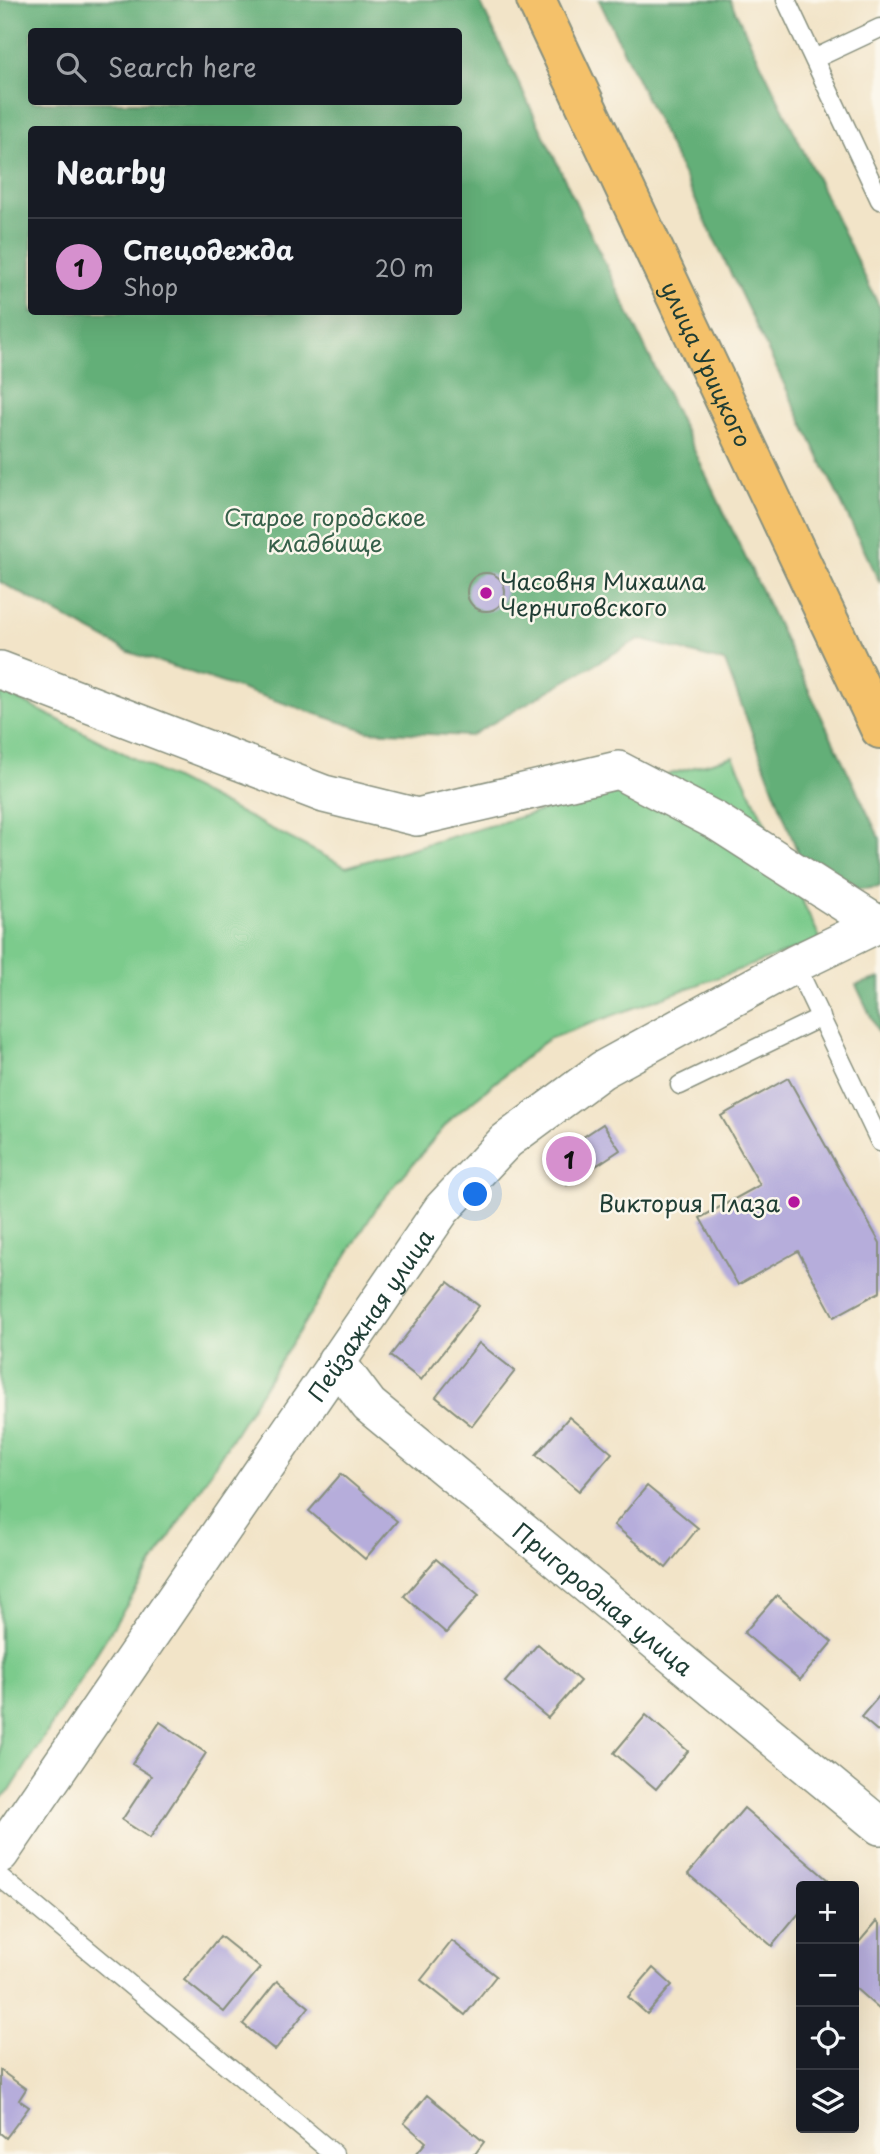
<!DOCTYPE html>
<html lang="en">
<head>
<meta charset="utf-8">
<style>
	body { margin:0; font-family:"Playpen Sans",sans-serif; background:#242831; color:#f1f3f6 }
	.controls { position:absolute; right:21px; bottom:21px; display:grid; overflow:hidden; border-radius:7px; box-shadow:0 7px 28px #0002 }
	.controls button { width:63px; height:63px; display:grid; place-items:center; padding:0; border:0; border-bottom:2px solid #363941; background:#171b24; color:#f1f3f6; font:35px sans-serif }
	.you { position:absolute; left:476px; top:1195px; width:24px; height:24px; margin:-18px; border:5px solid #fff; border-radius:50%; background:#1a73e8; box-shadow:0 0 0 10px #1a73e833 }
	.badge { display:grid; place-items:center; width:46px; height:46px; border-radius:50%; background:#d690ce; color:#111; font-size:23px; font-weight:700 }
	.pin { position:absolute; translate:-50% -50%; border:4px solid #fff; box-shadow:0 2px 7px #0006 }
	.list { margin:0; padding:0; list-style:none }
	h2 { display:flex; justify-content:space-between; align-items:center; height:91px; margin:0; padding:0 28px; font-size:30px }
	h2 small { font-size:23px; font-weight:400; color:#9ea1a6 }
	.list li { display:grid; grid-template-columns:46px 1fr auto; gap:21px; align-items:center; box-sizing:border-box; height:98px; padding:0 28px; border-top:2px solid #363941 }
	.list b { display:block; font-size:26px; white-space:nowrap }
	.list p { margin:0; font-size:23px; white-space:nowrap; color:#9ea1a6 }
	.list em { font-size:23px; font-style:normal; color:#9ea1a6 }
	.icon { flex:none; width:38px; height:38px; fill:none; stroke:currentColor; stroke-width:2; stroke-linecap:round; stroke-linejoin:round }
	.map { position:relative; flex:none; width:880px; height:2154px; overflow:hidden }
	.search { position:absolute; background:#171b24; box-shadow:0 7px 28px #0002; left:28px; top:28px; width:434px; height:77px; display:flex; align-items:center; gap:18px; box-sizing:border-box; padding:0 24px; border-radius:7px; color:#9ea1a6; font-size:26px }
	.panel { position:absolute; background:#171b24; box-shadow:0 7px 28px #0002; left:28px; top:126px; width:434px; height:189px; border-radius:7px }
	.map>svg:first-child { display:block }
	.green { fill:#7bcb8c; stroke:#4d8460; stroke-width:2 }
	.forest { fill:#64af78; stroke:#427656; stroke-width:2; fill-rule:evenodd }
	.building { fill:#b6addb }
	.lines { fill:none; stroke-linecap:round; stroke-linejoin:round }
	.lane-casing { stroke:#88907e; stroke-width:21 }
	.street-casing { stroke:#88907e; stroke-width:40 }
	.primary-casing { stroke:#88907e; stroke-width:42 }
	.lane { stroke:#fff; stroke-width:18 }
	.street { stroke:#fff; stroke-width:37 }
	.primary { stroke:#f4c16a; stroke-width:38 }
	.poi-dot { fill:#b5179e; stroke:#fbf7ec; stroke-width:2.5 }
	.labels { text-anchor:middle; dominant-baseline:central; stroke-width:5; stroke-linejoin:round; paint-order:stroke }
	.street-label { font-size:23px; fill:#1f3d34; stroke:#fbf7ec }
	.park-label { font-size:23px; fill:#36604a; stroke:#fbf7ec }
	.poi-label { font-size:23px; fill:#1f3d34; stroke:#fbf7ec; text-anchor:start }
</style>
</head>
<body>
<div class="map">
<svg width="880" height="2154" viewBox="0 0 880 2154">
	<rect width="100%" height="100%" fill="#fbf7ec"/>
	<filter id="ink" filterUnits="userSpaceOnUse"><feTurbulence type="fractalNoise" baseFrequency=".0143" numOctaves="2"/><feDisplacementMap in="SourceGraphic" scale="14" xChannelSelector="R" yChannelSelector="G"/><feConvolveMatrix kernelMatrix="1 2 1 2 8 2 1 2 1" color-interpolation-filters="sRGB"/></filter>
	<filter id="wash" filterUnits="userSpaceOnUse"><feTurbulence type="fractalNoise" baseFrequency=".00686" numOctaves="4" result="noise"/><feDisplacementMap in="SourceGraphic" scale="28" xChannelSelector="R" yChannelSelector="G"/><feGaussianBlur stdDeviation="1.57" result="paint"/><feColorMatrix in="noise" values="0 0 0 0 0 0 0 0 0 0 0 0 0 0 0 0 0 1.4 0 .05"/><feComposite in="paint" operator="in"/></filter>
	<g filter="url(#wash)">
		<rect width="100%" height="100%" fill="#f2e4c8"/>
		<path class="green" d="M0 690 346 867 733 756 821 940 548 1039 451 1119 379 1204 10 1791 0 1798Z"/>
		<path class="forest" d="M0 0H479L880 839V887L854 890 801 861 725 662 639 639 470 736 368 731 129 652 0 582ZM32 32H458V102H32ZM32 130H458V312H32Z
			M599 0H730L880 308V583Z
			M880 978V1036L856 985Z"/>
		<g id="blocks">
			<path class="building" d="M467 592a19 19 0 1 1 38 0a19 19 0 1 1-38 0Z
				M788 1078 880 1243V1292L834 1317 798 1251 738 1285 700 1218 760 1185 721 1116Z
				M603 1124 620 1150 567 1185 550 1159Z
				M448 1282 479 1306 421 1380 390 1356Z
				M479 1343 515 1371 472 1426 436 1397Z
				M569 1417 612 1453 579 1491 536 1455Z
				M341 1474 397 1521 365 1559 309 1511Z
				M647 1486 698 1528 666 1568 614 1525Z
				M436 1559 479 1595 446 1633 404 1596Z
				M777 1595 832 1642 800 1680 744 1633Z
				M538 1644 580 1681 548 1718 505 1682Z
				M880 1695V1733L861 1717Z
				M646 1715 688 1751 656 1789 614 1753Z
				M160 1722 206 1753 150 1838 122 1820 151 1776 132 1764Z
				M744 1808 828 1880 823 1886H801V1911L772 1946 688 1874Z
				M877 1921 880 1924V2010L854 1987V1948Z
				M220 1936 260 1968 224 2012 184 1980Z
				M452 1941 496 1976 465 2015 421 1980Z
				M653 1968 672 1985 647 2014 628 1997Z
				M277 1981 309 2007 275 2050 243 2024Z
				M0 2070 26 2089 19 2100 29 2107 6 2138 0 2133Z
				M427 2095 484 2142 475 2154H416L426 2142 404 2123Z"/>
		</g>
	</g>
	<g filter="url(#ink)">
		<use href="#blocks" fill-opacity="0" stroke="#88907e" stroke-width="2"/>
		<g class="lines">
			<g class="lane-casing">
				<path id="lane" d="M786 0 880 200
					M814 59 880 28
					M795 964 880 1142
					M680 1085 821 1017
					M0 1877 334 2154"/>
			</g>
			<g class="street-casing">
				<g id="street">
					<path d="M0 670 324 794 417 817 618 770 716 821 877 924"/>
					<path id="s1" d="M336 1361 369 1405 880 1826"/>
					<path id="s2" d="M0 1854 442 1209 506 1141 602 1070 795 964 880 923"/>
				</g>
			</g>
			<g class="primary-casing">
				<g id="primary">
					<path id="s3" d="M536 0 880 729"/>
				</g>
			</g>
			<use href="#lane" class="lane"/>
			<use href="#street" class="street"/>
			<use href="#primary" class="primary"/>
		</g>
	</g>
	<g class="poi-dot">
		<circle cx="486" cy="593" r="7"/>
		<circle cx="794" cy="1202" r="7"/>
	</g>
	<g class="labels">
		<g class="street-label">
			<text stroke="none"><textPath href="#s3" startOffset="402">улица Урицкого</textPath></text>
			<text stroke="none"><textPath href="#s2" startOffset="654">Пейзажная улица</textPath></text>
			<text stroke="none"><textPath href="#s1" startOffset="359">Пригородная улица</textPath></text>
		</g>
		<g class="park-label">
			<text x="325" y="516">Старое городское<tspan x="325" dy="26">кладбище</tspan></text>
		</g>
		<g class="poi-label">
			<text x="500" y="580">Часовня Михаила<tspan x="500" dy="26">Черниговского</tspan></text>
			<text x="780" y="1202" text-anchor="end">Виктория Плаза</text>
		</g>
	</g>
</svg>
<div class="controls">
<button>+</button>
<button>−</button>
<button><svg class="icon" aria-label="locate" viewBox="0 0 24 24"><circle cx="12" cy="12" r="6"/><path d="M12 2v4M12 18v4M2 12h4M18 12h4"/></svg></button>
<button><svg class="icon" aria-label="layers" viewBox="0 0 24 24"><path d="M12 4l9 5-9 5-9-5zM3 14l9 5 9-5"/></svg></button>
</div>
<div class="you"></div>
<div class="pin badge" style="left:569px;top:1159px">1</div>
<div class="search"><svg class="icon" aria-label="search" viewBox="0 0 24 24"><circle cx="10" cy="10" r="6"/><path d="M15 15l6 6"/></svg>Search here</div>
<section class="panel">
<h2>Nearby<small></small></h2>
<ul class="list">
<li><span class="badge">1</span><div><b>Спецодежда</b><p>Shop</p></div><em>20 m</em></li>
</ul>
</section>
</div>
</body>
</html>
